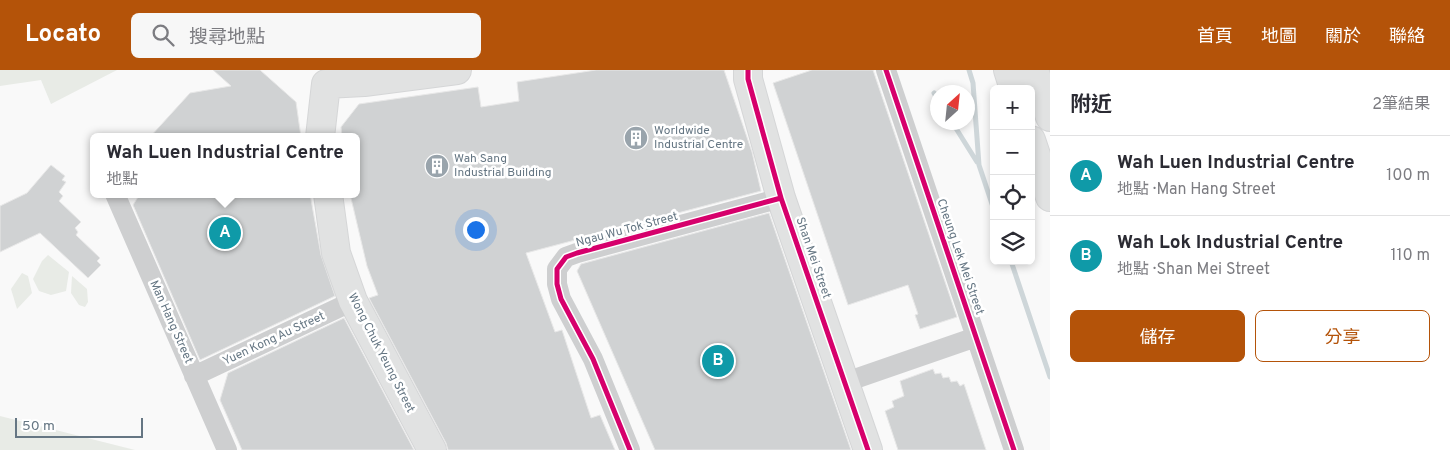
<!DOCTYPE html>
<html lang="zh-TW">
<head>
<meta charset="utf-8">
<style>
	body { margin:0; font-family:Overpass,"Noto Sans TC",sans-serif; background:#f7f7f7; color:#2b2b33 }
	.controls { position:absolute; right:15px; top:15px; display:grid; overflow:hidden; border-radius:8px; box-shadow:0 2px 8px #0003 }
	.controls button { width:45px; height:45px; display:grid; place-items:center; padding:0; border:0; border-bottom:1px solid #e1e1e2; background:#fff; color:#2b2b33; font:25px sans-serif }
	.compass { position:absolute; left:930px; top:15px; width:45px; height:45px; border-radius:50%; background:#fff; box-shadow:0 2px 8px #0003; rotate:27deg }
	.scale { position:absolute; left:15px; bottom:12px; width:128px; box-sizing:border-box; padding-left:5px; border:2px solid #657683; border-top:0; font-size:14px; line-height:18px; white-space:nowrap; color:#657683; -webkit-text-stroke:4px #fff; paint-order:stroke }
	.you { position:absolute; left:475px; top:159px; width:18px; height:18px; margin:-12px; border:4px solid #fff; border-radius:50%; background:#1a73e8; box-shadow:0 0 0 8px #1a73e833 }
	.badge { display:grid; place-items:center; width:32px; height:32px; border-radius:50%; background:#b45309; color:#fff; font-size:16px; font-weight:700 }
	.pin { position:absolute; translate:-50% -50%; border:2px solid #fff; box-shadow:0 1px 5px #0006 }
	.popup { position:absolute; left:90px; top:63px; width:270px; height:65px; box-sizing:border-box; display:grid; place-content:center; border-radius:8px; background:#fff; filter:drop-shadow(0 1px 4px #0005); font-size:16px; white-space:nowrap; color:#7c7c81 }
	.popup b { font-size:19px; color:#2b2b33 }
	.popup::after { content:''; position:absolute; left:50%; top:100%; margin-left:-10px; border:10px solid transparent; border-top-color:#fff }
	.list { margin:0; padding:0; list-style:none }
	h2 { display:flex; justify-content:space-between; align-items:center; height:65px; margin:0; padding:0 20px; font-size:21px }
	h2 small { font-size:16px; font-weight:400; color:#7c7c81 }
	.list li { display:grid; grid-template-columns:32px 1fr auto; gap:15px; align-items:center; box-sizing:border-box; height:80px; padding:0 20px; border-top:1px solid #e1e1e2 }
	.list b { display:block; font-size:19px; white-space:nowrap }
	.list p { margin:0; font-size:16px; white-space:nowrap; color:#7c7c81 }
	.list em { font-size:16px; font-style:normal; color:#7c7c81 }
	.actions { display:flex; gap:10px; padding:15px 20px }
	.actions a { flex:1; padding:11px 0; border:1px solid #b45309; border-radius:8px; text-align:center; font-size:18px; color:#b45309 }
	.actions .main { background:#b45309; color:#fff }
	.icon { flex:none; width:28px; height:28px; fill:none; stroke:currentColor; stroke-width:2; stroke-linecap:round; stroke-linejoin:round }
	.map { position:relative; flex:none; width:1050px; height:380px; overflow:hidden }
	header { display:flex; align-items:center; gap:30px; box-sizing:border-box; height:70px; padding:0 25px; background:#b45309; color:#fff }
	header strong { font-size:24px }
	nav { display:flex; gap:28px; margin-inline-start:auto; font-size:18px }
	.search { width:350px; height:45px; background:#f7f7f7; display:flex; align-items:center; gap:12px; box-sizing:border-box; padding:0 18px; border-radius:8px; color:#7c7c81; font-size:19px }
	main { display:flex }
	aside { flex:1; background:#fff }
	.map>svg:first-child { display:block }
	.green { fill:#e8ebe6 }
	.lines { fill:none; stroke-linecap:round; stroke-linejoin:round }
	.stream { stroke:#ced6d9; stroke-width:5 }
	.building { fill:#d0d2d3; stroke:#e8e8e8 }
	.secondary-casing { stroke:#d5d6d7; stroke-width:30 }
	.street { stroke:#cecfd0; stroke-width:20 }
	.secondary { stroke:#e1e2e2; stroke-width:28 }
	.cycleway-casing { stroke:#fff; stroke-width:8 }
	.cycleway { stroke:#d6006c; stroke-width:5 }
	.labels { text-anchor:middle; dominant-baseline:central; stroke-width:5; stroke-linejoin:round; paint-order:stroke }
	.poi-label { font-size:12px; fill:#657683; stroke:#fff; text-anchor:start }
	.street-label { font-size:12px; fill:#657683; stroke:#fff }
</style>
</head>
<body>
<header>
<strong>Locato</strong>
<div class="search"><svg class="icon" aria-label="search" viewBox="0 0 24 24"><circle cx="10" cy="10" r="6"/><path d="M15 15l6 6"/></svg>搜尋地點</div>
<nav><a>首頁</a><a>地圖</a><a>關於</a><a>聯絡</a></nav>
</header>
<main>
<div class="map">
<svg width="1050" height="380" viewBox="0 0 1050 380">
	<rect width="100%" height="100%" fill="#f9f9f9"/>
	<path class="green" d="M0 0H117L51 34 41 10 0 16Z
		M48 185 69 202 66 221 51 225 39 221 33 209 42 191Z
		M22 203 28 206 32 223 17 239 11 219Z
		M72 206 87 219 88 232 85 237 79 235 71 223Z
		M0 346 135 380H0Z"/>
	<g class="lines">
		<path class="stream" d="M969 0 973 13 979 95 994 140
			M934 23 938 29
			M952 52 977 92
			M1011 191 1050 307"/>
	</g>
	<path class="building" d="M213 0H260L296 32 301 67H150L190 23 231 16Z
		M596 0H724L752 82 761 121 526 183 555 262 562 260 591 348 600 345 615 380H448L446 373 369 228 378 225 367 196 350 124H356V67H342L341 57 359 34 478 17 481 37 519 31 517 12Z
		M812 0H873L957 247 920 259 915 245 918 244 908 215 848 235 773 13Z
		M51 95 65 106 62 110 66 112 59 122 63 126 59 131 81 152 75 158 78 162 76 165 100 188 97 191 101 195 88 208 40 163 0 182V136L27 123Z
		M140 124H310L321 185 335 226 200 290 133 135Z
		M769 143 851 380H655L577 201 581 194Z
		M344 248 414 380H242L220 330 228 303Z
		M933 299 935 304 941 303 943 308 949 307 951 312 957 311 960 316 964 314 986 380H898L885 341 894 337 892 331 904 326 900 311Z"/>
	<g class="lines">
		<g class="secondary-casing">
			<path id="secondary" d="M748 0V9L781 128 868 380
				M1008 0 1014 19
				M1034 0 1050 47
				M320 67 326 14 364 12 457 0
				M1031 70 1050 127
				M328 124 336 183 353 231 432 380"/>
		</g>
		<path class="street" d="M886 0 1014 380
			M115 124 227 380
			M194 306 353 231
			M846 312 976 267
			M630 380 593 289 561 229 557 214V199L566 187 577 183 781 128"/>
		<use href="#secondary" class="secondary"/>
		<g class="cycleway-casing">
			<path id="cycleway" d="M748 0V9L781 128 868 380
				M886 0 1014 380
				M630 380 593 289 561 229 557 214V199L566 187 577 183 781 128"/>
		</g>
		<use href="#cycleway" class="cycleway"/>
	</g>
	<defs>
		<g id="building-disc" transform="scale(1.25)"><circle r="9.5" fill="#99a4ac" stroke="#fff"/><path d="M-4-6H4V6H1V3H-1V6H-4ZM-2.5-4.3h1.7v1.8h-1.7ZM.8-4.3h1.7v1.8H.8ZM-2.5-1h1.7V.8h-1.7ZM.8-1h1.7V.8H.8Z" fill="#fff"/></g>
	</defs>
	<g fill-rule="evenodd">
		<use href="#building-disc" x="636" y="68"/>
		<use href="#building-disc" x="437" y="96"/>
	</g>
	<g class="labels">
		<g class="poi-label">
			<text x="654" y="61">Worldwide<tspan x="654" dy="14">Industrial Centre</tspan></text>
			<text x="454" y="89">Wah Sang<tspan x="454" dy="14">Industrial Building</tspan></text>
		</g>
		<g class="street-label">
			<text transform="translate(627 160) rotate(-15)">Ngau Wu Tok Street</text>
			<text transform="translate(960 187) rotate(71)">Cheung Lek Mei Street</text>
			<text transform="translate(813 188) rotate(71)">Shan Mei Street</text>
			<text transform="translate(171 252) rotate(66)">Man Hang Street</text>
			<text transform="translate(274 269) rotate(-25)">Yuen Kong Au Street</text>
			<text transform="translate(381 283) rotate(63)">Wong Chuk Yeung Street</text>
		</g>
	</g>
</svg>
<div class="controls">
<button>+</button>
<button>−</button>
<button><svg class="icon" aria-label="locate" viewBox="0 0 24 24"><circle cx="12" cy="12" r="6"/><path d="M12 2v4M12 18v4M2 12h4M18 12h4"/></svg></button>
<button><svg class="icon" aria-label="layers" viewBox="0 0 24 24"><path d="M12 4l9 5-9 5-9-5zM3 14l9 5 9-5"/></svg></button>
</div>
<svg class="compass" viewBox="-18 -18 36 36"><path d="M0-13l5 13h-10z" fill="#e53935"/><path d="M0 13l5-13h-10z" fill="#7c7c81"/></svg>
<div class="scale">50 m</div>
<div class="you"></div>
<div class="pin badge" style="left:225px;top:163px;background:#0f9aa8">A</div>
<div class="popup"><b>Wah Luen Industrial Centre</b>地點</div>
<div class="pin badge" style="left:718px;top:291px;background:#0f9aa8">B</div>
</div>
<aside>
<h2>附近<small>2筆結果</small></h2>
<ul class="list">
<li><span class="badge" style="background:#0f9aa8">A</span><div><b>Wah Luen Industrial Centre</b><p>地點 · Man Hang Street</p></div><em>100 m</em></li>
<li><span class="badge" style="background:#0f9aa8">B</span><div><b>Wah Lok Industrial Centre</b><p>地點 · Shan Mei Street</p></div><em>110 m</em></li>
</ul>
<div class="actions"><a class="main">儲存</a><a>分享</a></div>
</aside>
</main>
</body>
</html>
